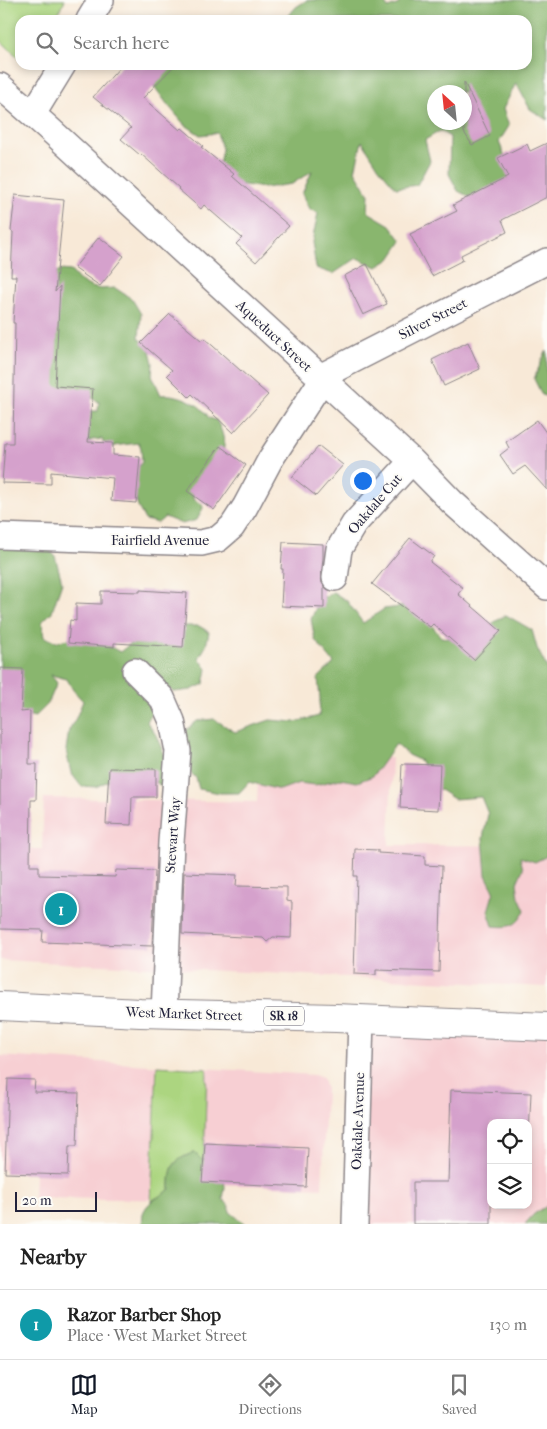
<!DOCTYPE html>
<html lang="en">
<head>
<meta charset="utf-8">
<style>
	body { margin:0; font-family:"IM FELL French Canon",serif; background:#f2f2f2; color:#222 }
	.controls { position:absolute; right:15px; bottom:15px; display:grid; overflow:hidden; border-radius:10px; box-shadow:0 2px 8px #0003 }
	.controls button { width:45px; height:45px; display:grid; place-items:center; padding:0; border:0; border-bottom:1px solid #e0e0e0; background:#fff; color:#222; font:25px sans-serif }
	.compass { position:absolute; left:427px; top:85px; width:45px; height:45px; border-radius:50%; background:#fff; box-shadow:0 2px 8px #0003; rotate:333deg }
	.scale { position:absolute; left:15px; bottom:12px; width:82px; box-sizing:border-box; padding-left:5px; border:2px solid #22223b; border-top:0; font-size:14px; line-height:18px; white-space:nowrap; color:#22223b; -webkit-text-stroke:4px #fdfcf7; paint-order:stroke }
	.you { position:absolute; left:362px; top:480px; width:18px; height:18px; margin:-12px; border:4px solid #fff; border-radius:50%; background:#1a73e8; box-shadow:0 0 0 8px #1a73e833 }
	.badge { display:grid; place-items:center; width:32px; height:32px; border-radius:50%; background:#111827; color:#fff; font-size:16px; font-weight:700 }
	.pin { position:absolute; translate:-50% -50%; border:2px solid #fff; box-shadow:0 1px 5px #0006 }
	.list { margin:0; padding:0; list-style:none }
	h2 { display:flex; justify-content:space-between; align-items:center; height:65px; margin:0; padding:0 20px; font-size:21px }
	h2 small { font-size:16px; font-weight:400; color:#767676 }
	.list li { display:grid; grid-template-columns:32px 1fr auto; gap:15px; align-items:center; box-sizing:border-box; height:70px; padding:0 20px; border-top:1px solid #e0e0e0 }
	.list b { display:block; font-size:19px; white-space:nowrap }
	.list p { margin:0; font-size:16px; white-space:nowrap; color:#767676 }
	.list em { font-size:16px; font-style:normal; color:#767676 }
	.icon { flex:none; width:28px; height:28px; fill:none; stroke:currentColor; stroke-width:2; stroke-linecap:round; stroke-linejoin:round }
	.map { position:relative; flex:none; width:547px; height:1224px; overflow:hidden }
	.search { position:absolute; background:#fff; box-shadow:0 2px 8px #0003; left:15px; right:15px; top:15px; height:55px; display:flex; align-items:center; gap:12px; box-sizing:border-box; padding:0 18px; border-radius:15px; color:#767676; font-size:19px }
	.sheet { height:135px; background:#fff }
	nav { display:flex; justify-content:space-around; align-items:center; box-sizing:border-box; height:70px; border-top:1px solid #e0e0e0; background:#fff; font-size:14px; color:#767676 }
	nav a { display:grid; justify-items:center; gap:2px }
	nav .on { color:#111827 }
	.map>svg:first-child { display:block }
	.built { fill:#f7cfd3; fill-rule:evenodd }
	.green { fill:#acd580; stroke:#677c5e }
	.forest { fill:#89b66e; stroke:#566c54; fill-rule:evenodd }
	.building { fill:#d5a1cc }
	.lines { fill:none; stroke-linecap:round; stroke-linejoin:round }
	.minor-casing { stroke:#8d8689; stroke-width:28 }
	.primary-casing { stroke:#8d8689; stroke-width:30 }
	.minor { stroke:#fff; stroke-width:25 }
	.primary { stroke:#fff; stroke-width:28 }
	.labels { text-anchor:middle; dominant-baseline:central; stroke-width:4; stroke-linejoin:round; paint-order:stroke }
	.shield { fill:#fdfcf7; stroke:#646373; stroke-width:1 }
	.shield-label { font-size:12px; font-weight:bold; fill:#22223b }
	.street-label { font-size:14px; fill:#22223b; stroke:#fdfcf7 }
</style>
</head>
<body>
<div class="map">
<svg width="547" height="1224" viewBox="0 0 547 1224">
	<rect width="100%" height="100%" fill="#fdfcf7"/>
	<filter id="ink" filterUnits="userSpaceOnUse"><feTurbulence type="fractalNoise" baseFrequency=".02" numOctaves="2"/><feDisplacementMap in="SourceGraphic" scale="10" xChannelSelector="R" yChannelSelector="G"/><feConvolveMatrix kernelMatrix="1 2 1 2 8 2 1 2 1" color-interpolation-filters="sRGB"/></filter>
	<filter id="wash" filterUnits="userSpaceOnUse"><feTurbulence type="fractalNoise" baseFrequency=".0096" numOctaves="4" result="noise"/><feDisplacementMap in="SourceGraphic" scale="20" xChannelSelector="R" yChannelSelector="G"/><feGaussianBlur stdDeviation="1.12" result="paint"/><feColorMatrix in="noise" values="0 0 0 0 0 0 0 0 0 0 0 0 0 0 0 0 0 1.4 0 .05"/><feComposite in="paint" operator="in"/></filter>
	<g filter="url(#wash)">
		<rect width="100%" height="100%" fill="#f8e9d7"/>
		<path class="built" d="M259 757 392 758 389 845 547 846V987L0 960V849H42L44 798 257 802Z
			M361 1019 547 1026V1224H355ZM491 1123H528V1205H491Z
			M0 1056 314 1075 323 1078 326 1090 322 1188 204 1184 202 1200 34 1198 35 1174 21 1171 0 1170Z"/>
		<path class="green" d="M0 0H65L54 20H20V59L0 40Z
			M157 1066 207 1069 204 1160H202L195 1153C188 1154 178 1159 174 1165 170 1171 170 1182 170 1189L163 1195 154 1199 151 1202Z"/>
		<path class="forest" d="M307 0H383L388 8 399 4V0H547V120L530 109 516 83 503 109 509 126 499 142 511 171 502 188 484 204 458 191 449 174 450 137 440 131 425 140 430 161 417 185 396 188 379 168 362 141 355 171 369 194 368 212 390 225 402 241 390 259 377 267 357 258 333 274 316 268 312 242 318 213 309 209 302 194 312 171 292 184 264 188 232 183 218 168 222 149 217 133 200 135 184 124 167 104 154 86 159 65H527V20H285L296 7ZM434 92H464V122H434Z
			M60 270 71 271 79 280 91 287 101 289 115 288 132 299 141 314 139 338 149 347 153 363 152 375 161 395C178 393 201 403 209 418L216 420C222 429 226 442 223 453 220 460 199 484 193 491V499L202 504 203 508 197 520 182 524 165 517 158 523 145 520 138 507 134 492 136 469 142 462 141 448 139 443 121 445 105 448 102 439 92 440 82 445 87 411H98L99 402 88 395 54 392 47 279Z
			M547 351V397L542 395 534 379 545 353Z
			M0 543 44 544 55 556 62 582 52 612 42 622 44 637 57 642 74 637 95 639 120 652 145 632 180 626H199L209 632 206 646 199 658 207 669 204 684 191 690 174 692 164 685 147 722 156 735 163 752 171 764 166 787 160 785 145 774 114 778 96 787 81 786 71 773 66 750 69 730 76 718 83 701 73 690 67 679 51 675 57 683 48 704 35 717 23 714 14 705 0 683V626L1 611 0 610Z
			M333 592 347 601 363 623 384 609 408 606 421 612 441 637 458 639 485 628 506 615 532 630 537 648 547 668V856L535 862 520 857 523 869 517 883 519 897 525 910C518 926 510 928 493 926L488 911 494 891 486 875 483 838 488 814 481 797 454 799 431 784 421 761 408 755 396 744 373 776 357 782 340 779 315 785 299 783 280 790 249 782 239 793H220L199 789 196 778 174 756 182 734 197 721 214 719 235 732 270 720 295 722 319 716 320 699 318 678 334 663 315 640 311 619 320 599Z
			M195 1153 202 1160 211 1159 222 1168 225 1187 223 1199 229 1206 230 1212 245 1224H142C143 1220 142 1214 144 1211 149 1200 161 1197 170 1189 170 1182 170 1171 174 1165 178 1159 188 1154 195 1153Z
			M547 1206V1224H525L534 1214Z"/>
		<g id="blocks">
			<path class="building" d="M122 65H175L143 98 180 130 182 128 203 146 201 147 234 174 232 176 289 226 256 262 236 244 242 238 204 205 201 209 178 189 179 188 141 154 140 155 121 139 131 128 93 97Z
				M464 82 490 136 472 145 464 132Z
				M547 143V197L502 220 507 232 461 255 463 260 432 276 410 234 457 211 453 205 508 177 498 158 527 144 530 151Z
				M15 195 64 200 55 292 60 286 55 386 93 389 88 442 113 443V455L140 457 136 503 111 501 113 478 51 472V484L2 483 5 443H13L15 323H13L16 276H11L13 232 11 231Z
				M99 237 124 256 100 286 74 268Z
				M367 264 387 304 363 315 344 276Z
				M170 314 201 340 204 338 268 395 233 433 192 394 189 397 167 375 172 370 141 343Z
				M468 342 480 369 444 386 432 360Z
				M537 420 547 434V490L525 466 513 474 500 455 509 448 506 442Z
				M220 446 246 465 214 510 187 491Z
				M319 446 343 465 316 496 292 477Z
				M410 538 434 556 430 562 463 588 458 594 501 631 474 660 433 624 430 627 372 584Z
				M283 542 323 544V558L321 577 322 583 324 586V608L281 606 283 569H281Z
				M140 590 187 593 183 647 114 643V647L68 643 70 620 76 621V603L101 604V591L140 592Z
				M0 668 23 669 21 712 30 711 29 764H37L36 800H31L30 866H39V875L115 877 116 870 155 871 152 946 42 942 43 930 0 929Z
				M402 764 440 765 438 810 400 808Z
				M109 768 156 769V797H132L131 825 106 824Z
				M355 849 378 850V853L425 856V865L442 866 439 972 376 970V975L354 974 357 876H354Z
				M184 873 237 875 236 886 287 887V901L292 902 291 938 273 937 267 942 263 938 182 934Z
				M8 1079 35 1080 34 1092 79 1093 77 1146H69L68 1175 5 1173Z
				M451 1090 531 1093 528 1157V1123H491V1224H413V1182H448Z
				M205 1143 308 1148 306 1187 202 1182Z"/>
		</g>
	</g>
	<g filter="url(#ink)">
		<use href="#blocks" fill-opacity="0" stroke="#8d8689" stroke-width="1"/>
		<g class="lines">
			<g class="minor-casing">
				<path id="minor" d="M89 20 101 0
					M0 86 46 126 412 461 452 502 547 587
					M33 114 63 65
					M320 377 547 261
					M0 536 201 543 218 539 232 527 245 507 270 460 322 380
					M335 578 339 549 354 524 412 461
					M135 671 162 698 172 721 178 751 171 842 164 1014
					M355 1224 361 1019"/>
			</g>
			<g class="primary-casing">
				<path id="primary" d="M0 1006 140 1013 336 1018 547 1027"/>
			</g>
			<use href="#minor" class="minor"/>
			<use href="#primary" class="primary"/>
		</g>
	</g>
	<g class="labels">
		<rect class="shield" x="264" y="1006.5" width="40" height="19" rx="4"/>
		<g class="shield-label">
			<text x="284" y="1016">SR 18</text>
		</g>
		<g class="street-label">
			<text transform="translate(433 319) rotate(-27)">Silver Street</text>
			<text transform="translate(274 336) rotate(43)">Aqueduct Street</text>
			<text transform="translate(375 504) rotate(-49)">Oakdale Cut</text>
			<text x="160" y="540">Fairfield Avenue</text>
			<text transform="translate(173 835) rotate(-86)">Stewart Way</text>
			<text transform="translate(184 1014) rotate(2)">West Market Street</text>
			<text transform="translate(358 1121) rotate(-88)">Oakdale Avenue</text>
		</g>
	</g>
</svg>
<div class="controls">
<button><svg class="icon" aria-label="locate" viewBox="0 0 24 24"><circle cx="12" cy="12" r="6"/><path d="M12 2v4M12 18v4M2 12h4M18 12h4"/></svg></button>
<button><svg class="icon" aria-label="layers" viewBox="0 0 24 24"><path d="M12 4l9 5-9 5-9-5zM3 14l9 5 9-5"/></svg></button>
</div>
<svg class="compass" viewBox="-18 -18 36 36"><path d="M0-13l5 13h-10z" fill="#e53935"/><path d="M0 13l5-13h-10z" fill="#767676"/></svg>
<div class="scale">20 m</div>
<div class="you"></div>
<div class="pin badge" style="left:61px;top:909px;background:#0f9aa8">1</div>
<div class="search"><svg class="icon" aria-label="search" viewBox="0 0 24 24"><circle cx="10" cy="10" r="6"/><path d="M15 15l6 6"/></svg>Search here</div>
</div>
<section class="sheet">
<h2>Nearby<small></small></h2>
<ul class="list">
<li><span class="badge" style="background:#0f9aa8">1</span><div><b>Razor Barber Shop</b><p>Place · West Market Street</p></div><em>130 m</em></li>
</ul>
</section>
<nav>
<a class="on"><svg class="icon" aria-label="map" viewBox="0 0 24 24"><path d="M3 6l6-2 6 2 6-2v14l-6 2-6-2-6 2zM9 4v14M15 6v14"/></svg>Map</a>
<a><svg class="icon" aria-label="directions" viewBox="0 0 24 24"><path d="M12 3l9 9-9 9-9-9zM9 14v-3h6M13 9l2 2-2 2"/></svg>Directions</a>
<a><svg class="icon" aria-label="saved" viewBox="0 0 24 24"><path d="M7 4h10v16l-5-4-5 4z"/></svg>Saved</a>
</nav>
</body>
</html>
